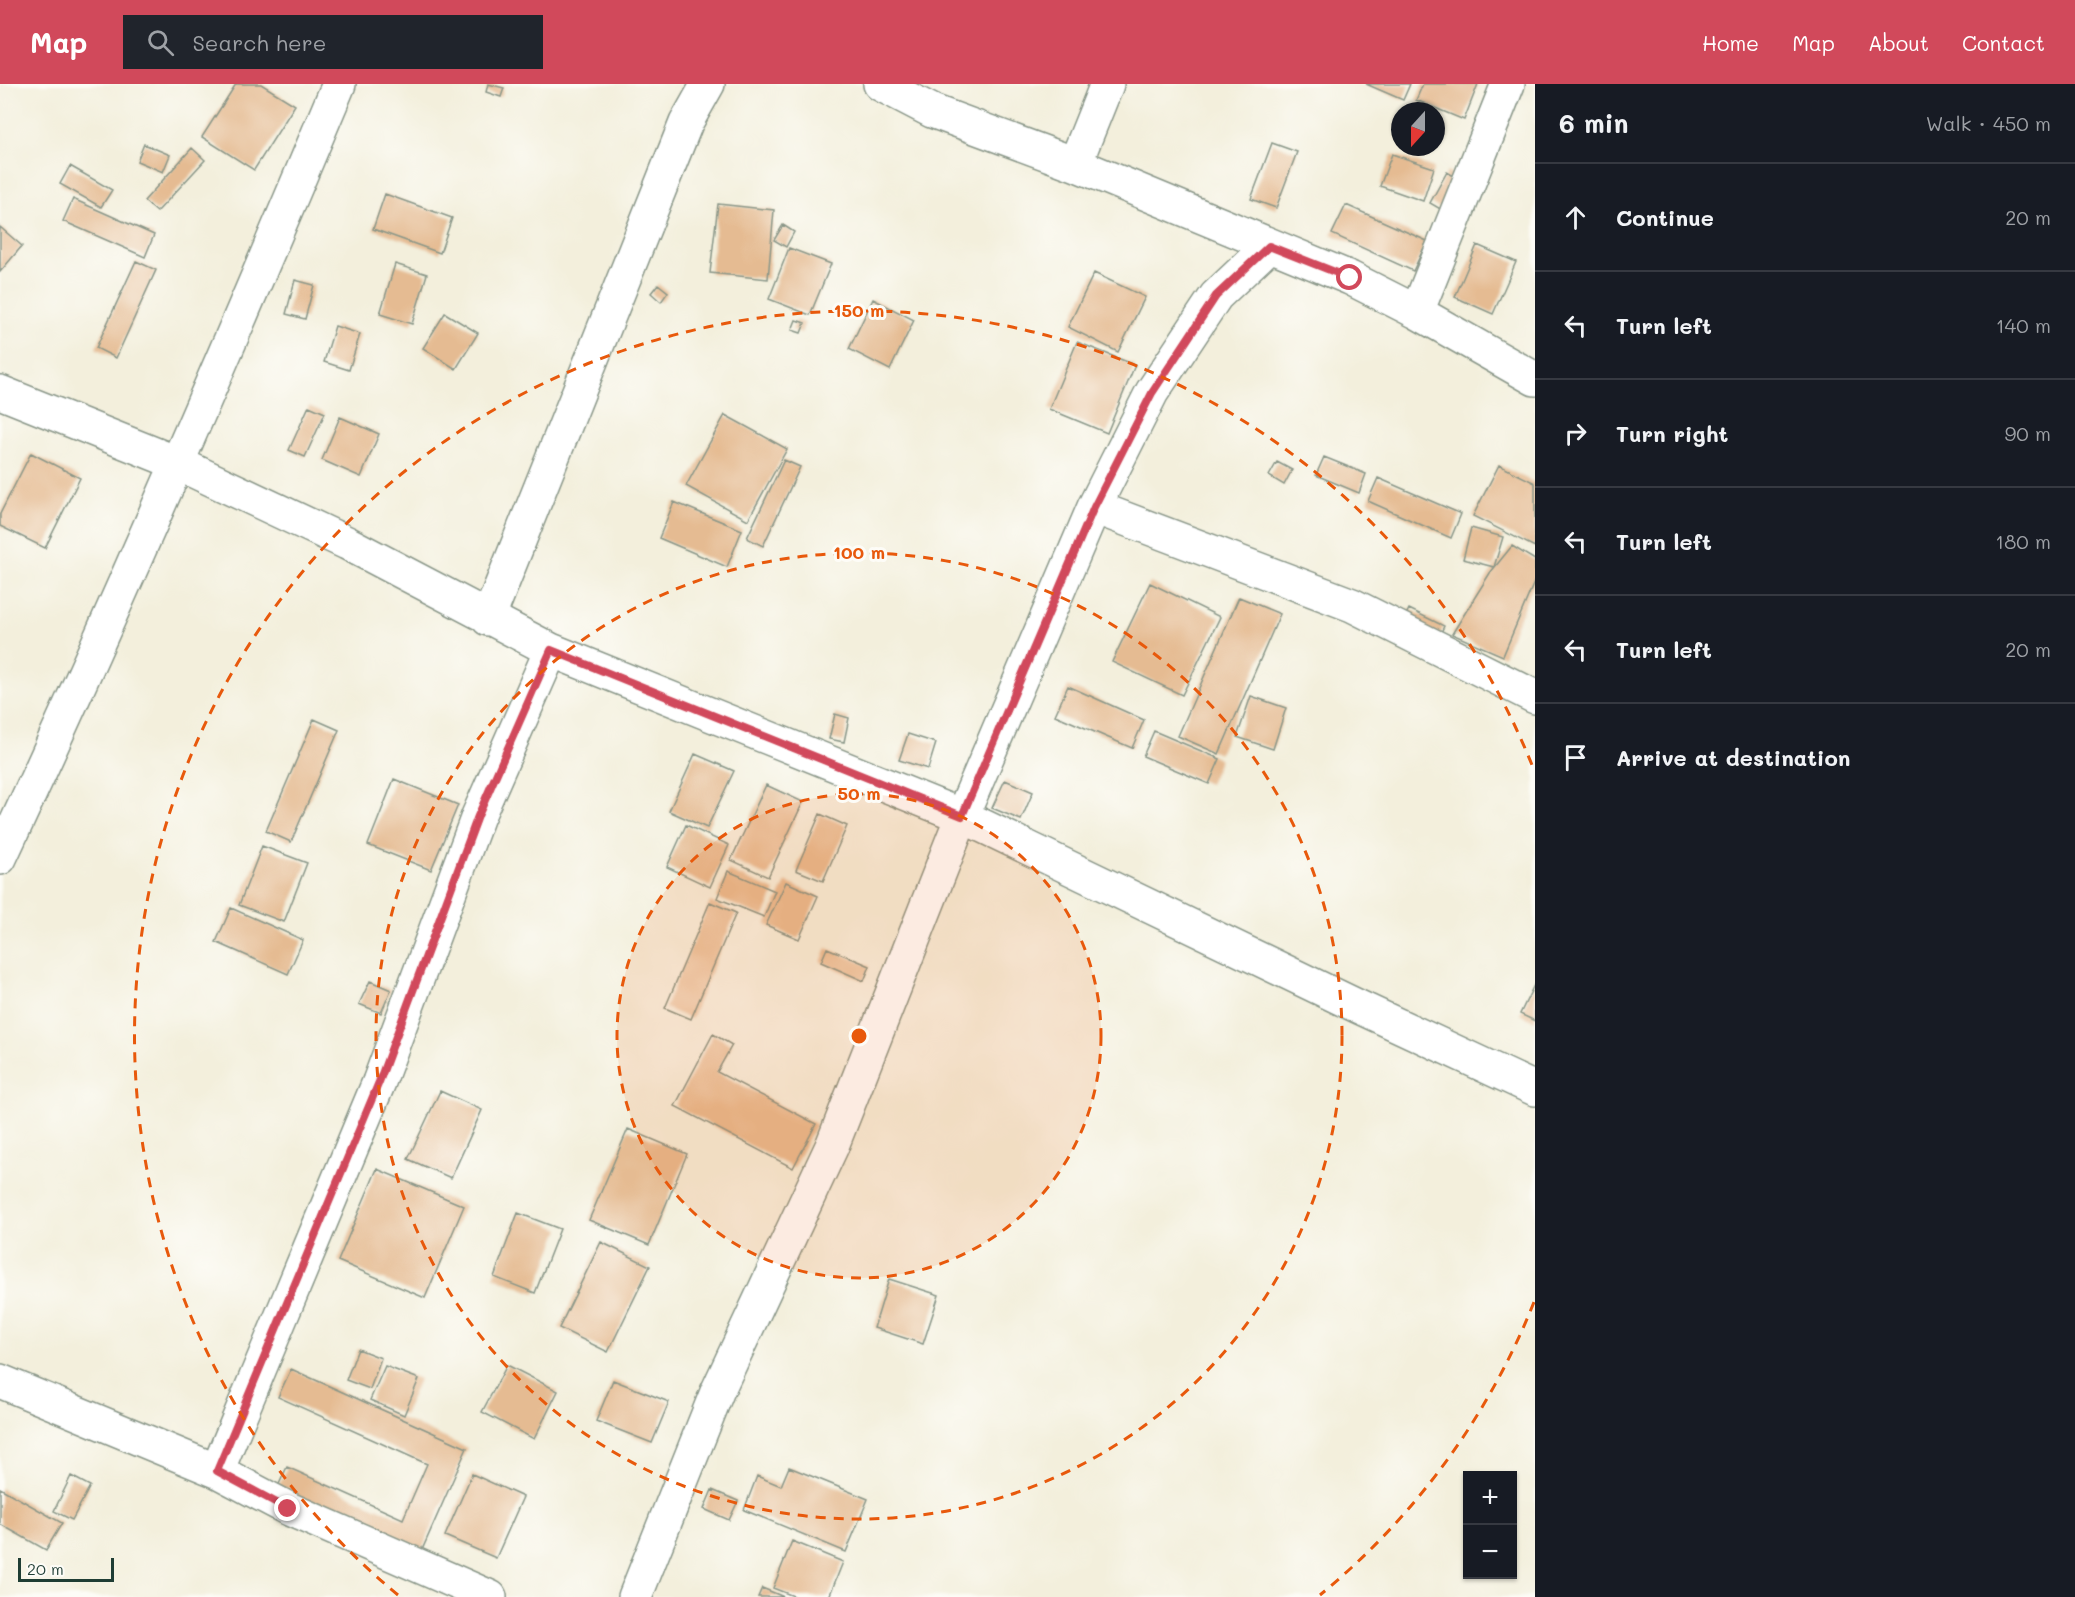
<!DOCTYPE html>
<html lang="en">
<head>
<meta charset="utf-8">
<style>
	body { margin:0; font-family:Mali,sans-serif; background:#20242c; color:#f1f3f6 }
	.controls { position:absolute; right:18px; bottom:18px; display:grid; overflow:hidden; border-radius:0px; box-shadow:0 2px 4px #0004 }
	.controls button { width:54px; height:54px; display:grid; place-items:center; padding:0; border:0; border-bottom:2px solid #363941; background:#171b24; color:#f1f3f6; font:30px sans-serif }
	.compass { position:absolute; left:1391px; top:18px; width:54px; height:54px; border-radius:50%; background:#171b24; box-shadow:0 2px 4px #0004; rotate:201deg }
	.scale { position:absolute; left:18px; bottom:15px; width:96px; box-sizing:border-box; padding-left:6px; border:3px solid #1f3d34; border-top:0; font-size:16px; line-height:21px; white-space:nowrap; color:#1f3d34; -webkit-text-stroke:4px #fdfcf7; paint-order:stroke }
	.stop { position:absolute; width:18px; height:18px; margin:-14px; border:4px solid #d1495b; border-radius:50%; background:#fff }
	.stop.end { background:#d1495b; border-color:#fff; box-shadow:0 2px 6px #0008 }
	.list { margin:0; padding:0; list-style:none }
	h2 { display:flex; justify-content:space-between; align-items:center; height:78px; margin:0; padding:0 24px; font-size:26px }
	h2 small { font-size:20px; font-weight:400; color:#9ea1a6 }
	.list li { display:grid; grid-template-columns:39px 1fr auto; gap:18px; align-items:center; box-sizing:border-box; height:108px; padding:0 24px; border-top:2px solid #363941 }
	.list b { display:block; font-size:22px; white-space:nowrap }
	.list em { font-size:20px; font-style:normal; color:#9ea1a6 }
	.icon { flex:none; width:33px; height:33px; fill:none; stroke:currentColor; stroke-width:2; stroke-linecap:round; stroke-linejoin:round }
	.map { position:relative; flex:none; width:1535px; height:1513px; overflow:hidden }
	header { display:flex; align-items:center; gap:36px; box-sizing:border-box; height:84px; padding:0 30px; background:#d1495b; color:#fff }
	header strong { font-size:28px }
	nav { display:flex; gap:33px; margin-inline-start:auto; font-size:21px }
	.search { width:420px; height:54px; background:#20242c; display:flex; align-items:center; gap:15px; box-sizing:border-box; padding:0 21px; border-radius:0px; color:#9ea1a6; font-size:22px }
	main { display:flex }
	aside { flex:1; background:#171b24 }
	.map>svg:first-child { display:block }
	.building { fill:#e5bb92 }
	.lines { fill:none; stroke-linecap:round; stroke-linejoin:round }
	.street-casing { stroke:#899688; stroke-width:36 }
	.street { stroke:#fff; stroke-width:33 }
	.route { stroke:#d1495b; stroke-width:8 }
	.ring { fill:none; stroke:#e8590c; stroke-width:3; stroke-dasharray:10 8 }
	.centre { fill:#e8590c; stroke:#fdfcf7; stroke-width:3 }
	.ring-label { font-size:18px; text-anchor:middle; font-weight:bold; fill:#e8590c; stroke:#fdfcf7; stroke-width:6; stroke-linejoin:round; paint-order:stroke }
</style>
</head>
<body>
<header>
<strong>Map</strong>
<div class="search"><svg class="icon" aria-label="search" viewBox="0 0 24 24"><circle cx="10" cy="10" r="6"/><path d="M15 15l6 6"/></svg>Search here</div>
<nav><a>Home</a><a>Map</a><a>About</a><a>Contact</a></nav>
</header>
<main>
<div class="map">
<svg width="1535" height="1513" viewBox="0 0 1535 1513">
	<rect width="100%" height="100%" fill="#fdfcf7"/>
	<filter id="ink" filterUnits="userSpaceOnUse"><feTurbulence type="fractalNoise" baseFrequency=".0167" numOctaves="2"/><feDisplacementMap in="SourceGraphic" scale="12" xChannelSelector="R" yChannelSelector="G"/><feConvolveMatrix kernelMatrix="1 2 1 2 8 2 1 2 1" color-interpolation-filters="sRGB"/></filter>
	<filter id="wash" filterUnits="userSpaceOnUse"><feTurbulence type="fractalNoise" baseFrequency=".008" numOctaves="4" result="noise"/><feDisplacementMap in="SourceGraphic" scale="24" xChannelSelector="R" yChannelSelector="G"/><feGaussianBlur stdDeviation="1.35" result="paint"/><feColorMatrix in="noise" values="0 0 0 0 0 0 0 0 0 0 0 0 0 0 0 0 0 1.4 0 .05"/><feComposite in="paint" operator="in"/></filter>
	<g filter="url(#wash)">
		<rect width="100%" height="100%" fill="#f3efdc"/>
		<g id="blocks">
			<path class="building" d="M236 0H261L295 21 254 86 202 53Z
				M488 0 504 4 501 13 486 8Z
				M1366 0H1410L1403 16Z
				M1423 0H1478L1464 36 1416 16Z
				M1272 59 1297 68 1276 124 1251 115Z
				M144 60 170 71 163 88 137 77Z
				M192 64 205 76 157 128 144 117Z
				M1392 70 1434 84 1423 117 1380 102Z
				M70 82 112 106 101 123 60 100Z
				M1447 88 1459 95 1442 126 1430 119Z
				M385 110 452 134 440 169 373 145Z
				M73 115 154 151 145 173 63 137Z
				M718 120 774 126 768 195 710 189Z
				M1346 121 1427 157 1413 187 1332 150Z
				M783 141 794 148 786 163 774 156Z
				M0 143 22 162 0 188Z
				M1477 161 1516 178 1493 230 1455 213Z
				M789 164 831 180 810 231 769 215Z
				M136 177 156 186 116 274 96 264Z
				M395 180 427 190 412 240 380 230Z
				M1094 189 1145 213 1118 268 1068 243Z
				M295 196 314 201 305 235 286 230Z
				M658 200 668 208 661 218 651 209Z
				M873 215 914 236 890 286 849 265Z
				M445 229 478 249 456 285 423 264Z
				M796 236 805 239 801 249 792 246Z
				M335 242 360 250 349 286 324 278Z
				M1077 258 1135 281 1107 349 1049 325Z
				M309 322 325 329 305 373 289 366Z
				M725 331 787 365 748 436 686 402Z
				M340 333 379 350 361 393 322 376Z
				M31 369 80 394 45 464 0 442V430Z
				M1324 373 1366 390 1359 409 1316 391Z
				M784 376 800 383 763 462 747 454Z
				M1277 378 1292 386 1284 401 1269 392Z
				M1499 381 1535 399V463L1473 432Z
				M1378 394 1461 430 1451 454 1368 417Z
				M674 418 742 446 727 483 659 454Z
				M1471 444 1503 453 1494 483 1463 475Z
				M1512 462 1535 476V496L1503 572 1452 550 1490 489Z
				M1150 499 1220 533 1182 611 1112 578Z
				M1239 513 1280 530 1219 670 1178 652Z
				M1409 525 1444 542 1437 557 1402 539Z
				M1068 602 1144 636 1132 664 1055 631Z
				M1251 612 1286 624 1273 665 1237 653Z
				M835 630 849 634 844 658 829 655Z
				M314 635 339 646 291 758 266 747Z
				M1154 647 1220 675 1209 700 1143 672Z
				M908 650 936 659 928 685 899 676Z
				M695 670 734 687 707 744 669 727Z
				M394 695 458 721 431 786 368 761Z
				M1005 696 1033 708 1021 736 992 724Z
				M766 701 803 718 768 793 731 776Z
				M820 730 847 742 823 797 796 786Z
				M686 741 729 761 710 803 667 783Z
				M262 762 307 779 284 838 239 821Z
				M728 787 775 807 764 833 717 814Z
				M786 798 818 812 799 855 766 841Z
				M710 818 736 829 691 935 665 924Z
				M231 824 303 856 288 890 216 858Z
				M827 864 870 882 864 897 821 878Z
				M370 897 391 906 381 929 359 920Z
				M1535 899V937L1520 930Z
				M713 950 732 961 717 988 816 1040 793 1084 675 1022Z
				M440 1007 482 1026 451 1094 408 1075Z
				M628 1045 687 1070 649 1161 589 1136Z
				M377 1085 464 1122 425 1214 338 1177Z
				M518 1129 560 1145 535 1209 494 1193Z
				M601 1158 650 1182 608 1268 559 1244Z
				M889 1195 939 1211 923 1260 874 1244Z
				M358 1265 381 1274 370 1305 346 1296Z
				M507 1281 558 1307 534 1355 482 1328Z
				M385 1282 419 1295 404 1331 370 1316Z
				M291 1285 467 1364 418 1475 274 1411 287 1383 403 1435 427 1380 278 1313Z
				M613 1296 669 1318 652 1359 596 1337Z
				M789 1383 868 1415 846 1468 744 1426 757 1392 781 1402Z
				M472 1390 523 1413 496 1474 445 1452Z
				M71 1392 90 1402 72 1436 54 1427Z
				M0 1404 62 1439 46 1466 0 1440Z
				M712 1406 738 1417 729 1436 704 1425Z
				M792 1457 843 1478 829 1513H796L773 1504Z
				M762 1504 784 1513H758Z"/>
		</g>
	</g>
	<g filter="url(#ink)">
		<use href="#blocks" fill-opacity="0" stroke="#899688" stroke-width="1.5"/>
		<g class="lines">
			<g class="street-casing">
				<path id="street" d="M880 0 932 27 1075 80 1350 194 1417 228 1535 295
					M1075 80 1107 0
					M1417 228 1508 0
					M0 308 177 379 347 459 551 566 962 732 1357 922 1535 1005
					M1094 423 1352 521 1535 613
					M488 535 686 39 708 0
					M0 774C119 519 230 260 339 0
					M0 1297 217 1387 289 1425 490 1513
					M217 1387 379 998 478 732 551 566
					M635 1513 717 1308 832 1062 962 732 1094 423 1152 308 1216 212 1269 162"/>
			</g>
			<use href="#street" class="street"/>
		</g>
	</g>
	<g class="lines" filter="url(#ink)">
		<path class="route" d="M288 1425 217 1387 379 998 478 732 551 566 962 732 1094 423 1152 309 1216 212 1269 162 1350 194"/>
	</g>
	<circle cx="859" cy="952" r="242" fill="#e8590c" fill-opacity=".12"/>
	<g class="ring">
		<circle cx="859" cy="952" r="242"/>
		<circle cx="859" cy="952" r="483"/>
		<path d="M1534 1218A725 725 0 0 1 1320 1511M398 1511A725 725 0 1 1 1534 686"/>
	</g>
	<circle cx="859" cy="952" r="9" class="centre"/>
	<g class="ring-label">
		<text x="859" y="233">150 m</text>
		<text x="859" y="475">100 m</text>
		<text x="859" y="716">50 m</text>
	</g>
</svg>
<div class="controls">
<button>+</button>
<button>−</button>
</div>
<svg class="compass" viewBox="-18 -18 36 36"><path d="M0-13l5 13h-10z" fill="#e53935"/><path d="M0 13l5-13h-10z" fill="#9ea1a6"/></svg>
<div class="scale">20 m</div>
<div class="stop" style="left:1350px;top:194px"></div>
<div class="stop end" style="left:288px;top:1425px"></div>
</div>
<aside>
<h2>6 min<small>Walk · 450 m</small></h2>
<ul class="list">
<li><svg class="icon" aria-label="ahead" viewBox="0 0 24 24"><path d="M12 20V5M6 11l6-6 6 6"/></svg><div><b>Continue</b></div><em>20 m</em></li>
<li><svg class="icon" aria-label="left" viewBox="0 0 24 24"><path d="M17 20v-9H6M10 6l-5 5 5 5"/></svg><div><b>Turn left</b></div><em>140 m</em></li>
<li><svg class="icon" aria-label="right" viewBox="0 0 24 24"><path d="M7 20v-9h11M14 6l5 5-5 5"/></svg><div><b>Turn right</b></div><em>90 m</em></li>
<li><svg class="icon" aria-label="left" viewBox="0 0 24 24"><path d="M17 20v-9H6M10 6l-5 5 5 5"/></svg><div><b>Turn left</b></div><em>180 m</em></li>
<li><svg class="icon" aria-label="left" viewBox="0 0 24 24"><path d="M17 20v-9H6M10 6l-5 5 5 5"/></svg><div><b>Turn left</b></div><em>20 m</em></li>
<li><svg class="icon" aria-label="arrive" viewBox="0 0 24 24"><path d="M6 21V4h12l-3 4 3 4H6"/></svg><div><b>Arrive at destination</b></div></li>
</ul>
</aside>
</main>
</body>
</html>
